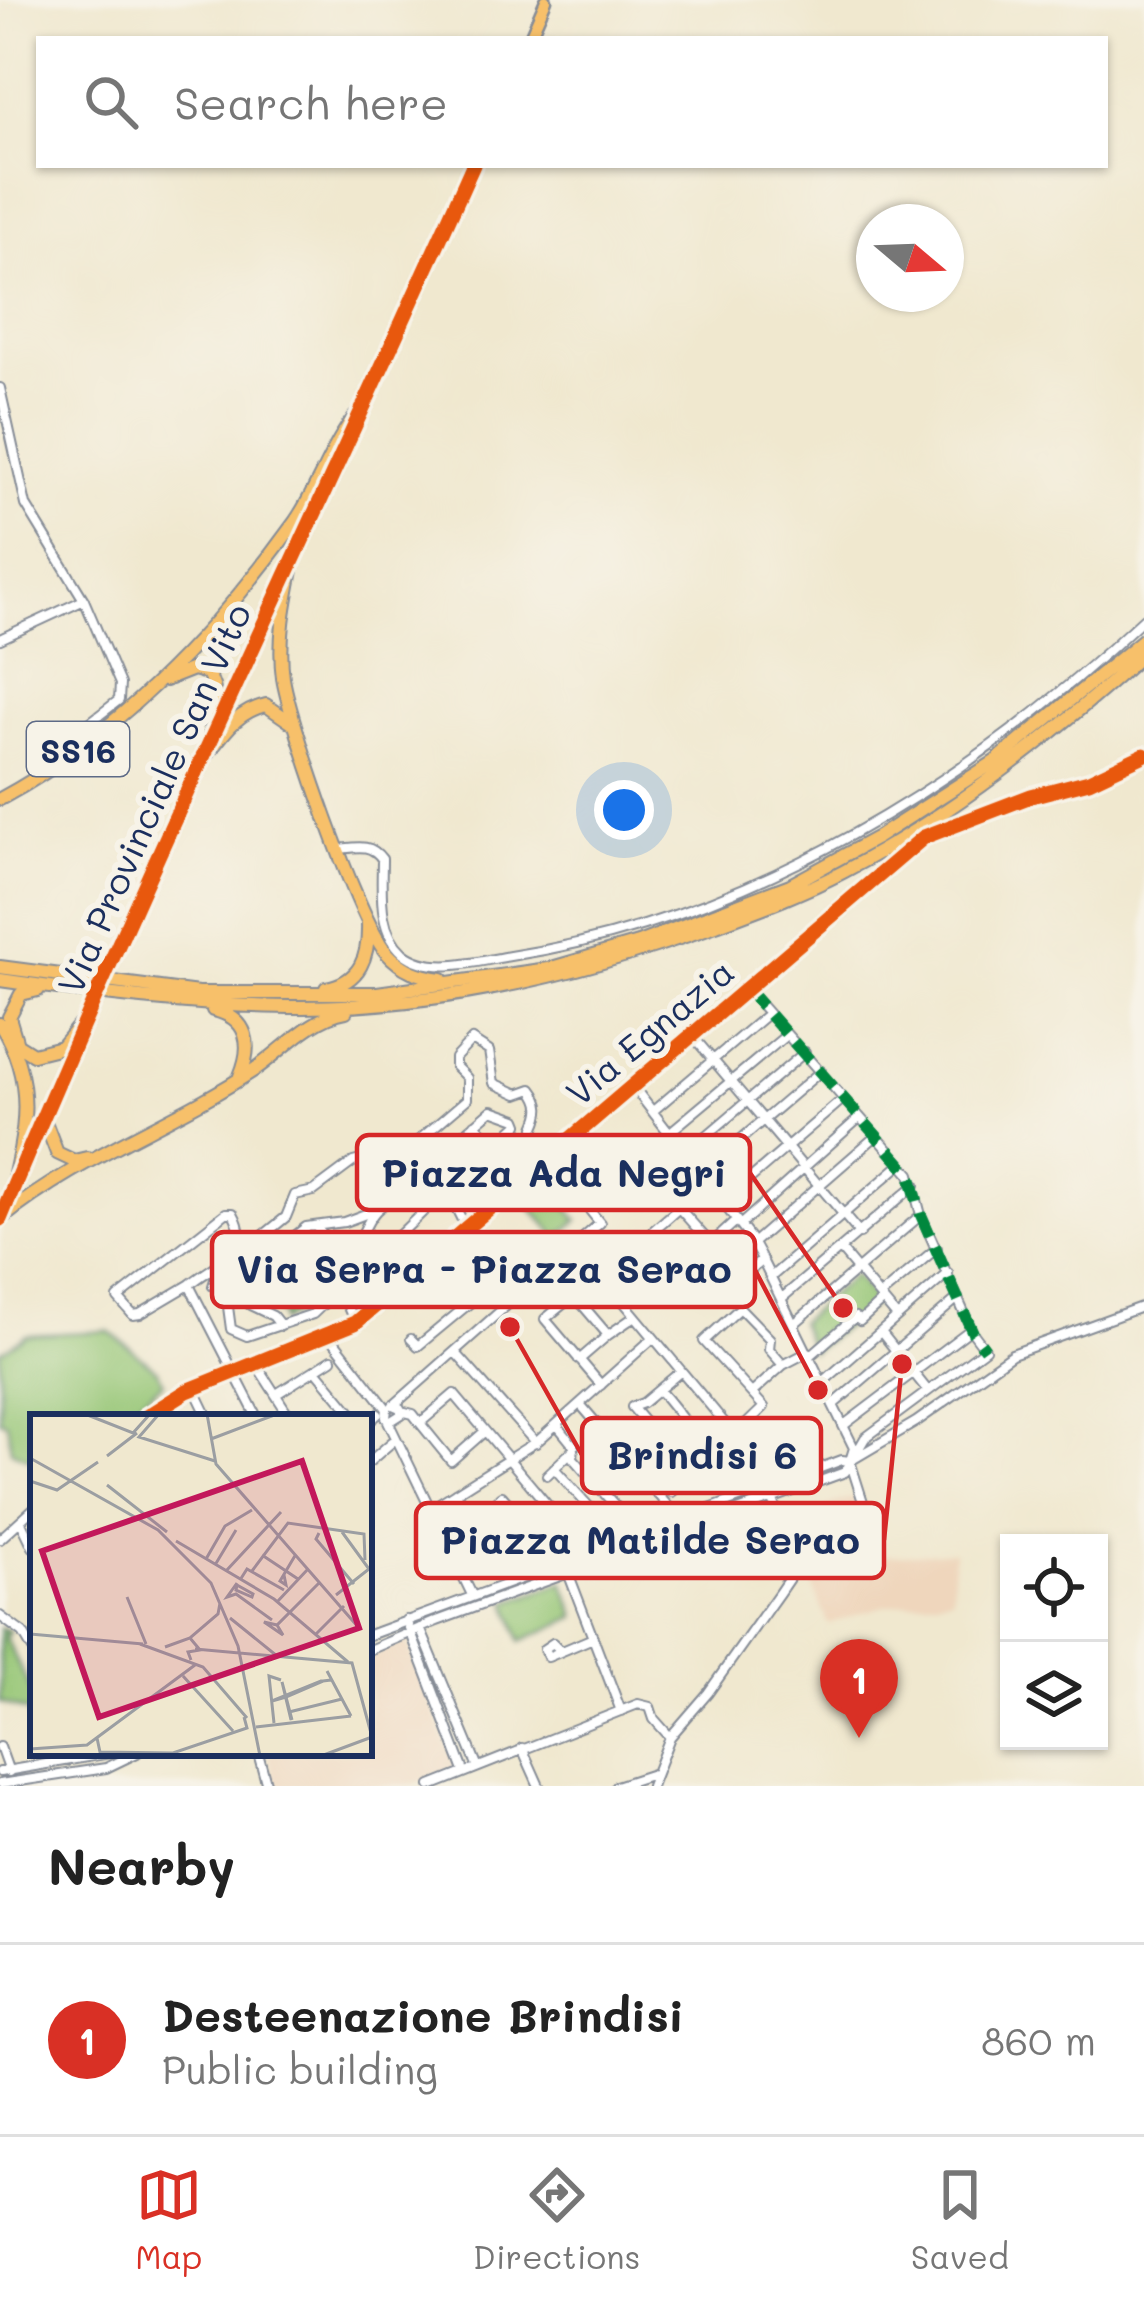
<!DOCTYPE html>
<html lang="en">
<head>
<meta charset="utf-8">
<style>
	body { margin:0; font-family:Mali,sans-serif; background:#f2f2f2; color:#222 }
	.controls { position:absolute; right:36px; bottom:36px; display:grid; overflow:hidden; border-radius:0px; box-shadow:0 3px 9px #0004 }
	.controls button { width:108px; height:108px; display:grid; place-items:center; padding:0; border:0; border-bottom:3px solid #e0e0e0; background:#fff; color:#222; font:60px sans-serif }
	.compass { position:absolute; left:856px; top:204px; width:108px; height:108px; border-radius:50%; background:#fff; box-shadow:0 3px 9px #0004; rotate:109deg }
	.you { position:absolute; left:624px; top:810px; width:42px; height:42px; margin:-30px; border:9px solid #fff; border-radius:50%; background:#1a73e8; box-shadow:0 0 0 18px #1a73e833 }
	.badge { display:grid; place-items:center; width:78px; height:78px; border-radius:50%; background:#d93025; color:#fff; font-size:39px; font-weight:700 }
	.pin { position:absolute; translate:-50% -99px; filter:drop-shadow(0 3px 6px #0008) }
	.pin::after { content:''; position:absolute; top:63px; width:42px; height:36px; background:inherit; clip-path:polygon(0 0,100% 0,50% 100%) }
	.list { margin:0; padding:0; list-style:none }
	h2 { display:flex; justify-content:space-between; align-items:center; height:156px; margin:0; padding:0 48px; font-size:51px }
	h2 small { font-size:39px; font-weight:400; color:#767676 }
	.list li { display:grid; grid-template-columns:78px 1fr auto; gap:36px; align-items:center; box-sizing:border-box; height:192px; padding:0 48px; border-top:3px solid #e0e0e0 }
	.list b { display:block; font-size:45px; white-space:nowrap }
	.list p { margin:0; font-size:39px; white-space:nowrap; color:#767676 }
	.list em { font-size:39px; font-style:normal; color:#767676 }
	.icon { flex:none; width:66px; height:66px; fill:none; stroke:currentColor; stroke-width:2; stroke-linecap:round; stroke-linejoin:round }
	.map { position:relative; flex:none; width:1144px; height:1786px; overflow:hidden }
	.search { position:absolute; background:#fff; box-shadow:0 3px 9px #0004; left:36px; right:36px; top:36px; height:132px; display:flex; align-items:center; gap:30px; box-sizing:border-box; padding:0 42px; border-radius:0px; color:#767676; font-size:45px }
	.sheet { height:348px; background:#fff }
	nav { display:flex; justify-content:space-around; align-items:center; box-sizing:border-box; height:168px; border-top:3px solid #e0e0e0; background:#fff; font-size:33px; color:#767676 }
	nav a { display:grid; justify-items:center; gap:6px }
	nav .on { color:#d93025 }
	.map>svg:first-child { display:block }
	.built { fill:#efd6bc }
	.green { fill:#96c676; stroke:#587a6a; stroke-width:3 }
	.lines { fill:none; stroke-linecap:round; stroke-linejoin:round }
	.minor-casing { stroke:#868c96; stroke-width:12 }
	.major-casing { stroke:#868c96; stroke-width:15 }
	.highway-casing { stroke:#868c96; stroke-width:16 }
	.minor { stroke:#fff; stroke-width:8 }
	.major { stroke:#f7c06b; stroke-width:10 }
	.highway { stroke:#f7c06b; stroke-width:12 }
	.major-bridge-casing { stroke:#868c96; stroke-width:15; stroke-linecap:butt }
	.major-bridge { stroke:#f7c06b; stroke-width:10 }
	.quiet { stroke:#00873e; stroke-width:12; stroke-dasharray:24 12; stroke-linecap:butt }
	.cycleway-casing { stroke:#f7f3e8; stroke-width:22 }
	.cycleway { stroke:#e8590c; stroke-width:15 }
	.labels { text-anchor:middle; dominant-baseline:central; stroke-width:12; stroke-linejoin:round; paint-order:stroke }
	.shield { fill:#f7f3e8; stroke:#5d6a87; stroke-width:3 }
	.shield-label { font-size:33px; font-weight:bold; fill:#1b2f5e }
	.street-label { font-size:36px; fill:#1b2f5e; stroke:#f7f3e8 }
	.inset-road { fill:none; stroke:#9b9ea2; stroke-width:3 }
	.view { fill:#c2185b; fill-opacity:0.15; stroke:#c2185b; stroke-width:6 }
	.inset-edge { fill:none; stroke:#1b2f5e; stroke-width:6 }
	.leader { fill:none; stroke:#d62828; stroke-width:4.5 }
	.callout-dot { fill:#d62828; stroke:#f7f3e8; stroke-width:4.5 }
	.callout { fill:#f7f3e8; stroke:#d62828; stroke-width:4.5 }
	.callout-label { font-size:39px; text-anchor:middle; font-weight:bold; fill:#1b2f5e }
</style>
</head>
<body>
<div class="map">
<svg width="1144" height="1786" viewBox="0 0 1144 1786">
	<rect width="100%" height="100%" fill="#f7f3e8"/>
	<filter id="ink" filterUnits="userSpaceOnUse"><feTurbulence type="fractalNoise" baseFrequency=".00833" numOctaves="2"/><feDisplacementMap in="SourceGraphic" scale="24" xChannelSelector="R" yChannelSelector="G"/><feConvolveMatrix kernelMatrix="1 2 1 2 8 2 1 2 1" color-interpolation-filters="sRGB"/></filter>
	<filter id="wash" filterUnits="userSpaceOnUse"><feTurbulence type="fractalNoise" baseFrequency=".004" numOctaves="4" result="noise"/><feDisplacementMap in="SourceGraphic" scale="48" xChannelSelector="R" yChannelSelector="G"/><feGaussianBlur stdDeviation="2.7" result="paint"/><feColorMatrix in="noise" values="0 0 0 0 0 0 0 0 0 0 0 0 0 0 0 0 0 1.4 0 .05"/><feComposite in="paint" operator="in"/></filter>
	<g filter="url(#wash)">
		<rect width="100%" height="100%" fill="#f0e8cf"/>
		<path class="built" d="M854 1497 869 1553 891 1556 954 1551 952 1597 884 1606 828 1624 786 1519Z
			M407 1641 455 1767 407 1786H277L268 1753H369V1657Z"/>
		<path class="green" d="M547 1176 558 1189 555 1193 578 1220 558 1237 522 1198Z
			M308 1231 315 1232 342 1269 313 1300 277 1255Z
			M268 1262 290 1290 297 1288 309 1304 282 1321V1315L257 1302 250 1278Z
			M854 1275 877 1302 812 1352 799 1322Z
			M109 1331 157 1370 164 1382 120 1417H33V1460L11 1450 7 1423 0 1420V1352L26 1335Z
			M564 1582 576 1617 521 1641 508 1602Z
			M0 1628 9 1631 5 1637 33 1694 30 1720 29 1712 0 1702Z"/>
	</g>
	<g filter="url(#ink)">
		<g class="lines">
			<g class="minor-casing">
				<path id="minor" d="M0 388 26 505 84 600 120 684 119 700 84 727 88 740
					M0 639 84 600
					M340 849C357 847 371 843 382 859 382 890 377 930 403 953 431 976 478 961 510 956 749 920 970 782 1144 618
					M691 1034 860 1234
					M632 1085 750 1238 762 1260 854 1448 850 1461 878 1549
					M492 1110 517 1119 519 1124 430 1205 412 1193 409 1181Z
					M653 1111 766 1015
					M475 1124 495 1145
					M669 1133 784 1037
					M452 1144 472 1167
					M685 1154 805 1052
					M426 1166 447 1190 467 1230
					M700 1174 821 1071
					M673 1190 697 1169
					M723 1202 843 1099
					M740 1225 857 1120
					M316 1227 350 1267
					M391 1243 430 1205
					M753 1243 876 1136
					M711 1244 679 1208 625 1255 658 1292 736 1221
					M449 1246 486 1290
					M577 1246 739 1440 768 1486 794 1558V1571L779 1593 708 1693 670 1737 651 1786
					M841 1250 897 1317
					M270 1254 318 1309
					M368 1261 313 1314 247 1336 231 1329 226 1292 213 1286 217 1273 286 1217 295 1195 314 1191 353 1162 361 1160 386 1168 467 1099V1078L455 1066V1058L472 1040 489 1051 494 1083 518 1094 532 1089C543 1103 542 1112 535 1127
					M771 1277 900 1165
					M351 1278C350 1265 353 1259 357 1247 369 1215 378 1200 412 1193
					M189 1285 140 1314 133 1315 118 1298 226 1213H233C255 1252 217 1262 189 1285L257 1417
					M340 1289 355 1323
					M728 1290 762 1260
					M573 1296 545 1319 601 1385
					M880 1296 937 1248
					M782 1298 915 1185
					M795 1323 921 1215
					M281 1326 273 1316 250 1305 246 1275 306 1227 344 1222 371 1212
					M881 1332 928 1391
					M329 1335 387 1409 386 1417 472 1595
					M608 1335 634 1317
					M411 1339 418 1346 529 1254 544 1274
					M455 1352 536 1443
					M810 1356 855 1317 860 1321 883 1300
					M579 1360 608 1335 562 1281 588 1259
					M256 1364 290 1417
					M783 1365 808 1352
					M317 1371 355 1417
					M680 1372 643 1403 632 1407 690 1476
					M823 1382 948 1273
					M194 1388 208 1417
					M659 1390C679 1413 695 1434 708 1460L672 1492
					M278 1393 332 1359
					M580 1404 679 1519
					M834 1404 958 1298
					M394 1405 600 1223 547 1157
					M401 1411 413 1414 420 1423
					M146 1417 187 1391 355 1323 924 837 1031 796 1089 781 1144 755
					M391 1421 402 1414 400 1408 393 1405
					M369 1422 378 1414
					M557 1425 574 1446 573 1458 618 1509 606 1521 618 1534
					M844 1425 971 1329
					M485 1431 451 1461 420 1423 454 1394 587 1552
					M735 1435 764 1407 704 1341 740 1308 770 1339 769 1349 783 1365 752 1393
					M369 1462 392 1442
					M554 1468 602 1521H606
					M547 1475 572 1451
					M455 1493 506 1552 531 1530 502 1496 478 1518
					M430 1509 539 1440 652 1339
					M21 1522 33 1547
					M530 1532 557 1564
					M0 1539 33 1509
					M564 1562 621 1711
					M0 1616 23 1633 33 1650
					M406 1620 464 1771
					M420 1628 477 1765
					M369 1635 842 1460 850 1461 916 1422 1012 1354 1144 1306
					M369 1650 437 1621 845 1472 865 1438 985 1349 973 1333 921 1215 910 1174 746 988
					M561 1651 553 1643 544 1649 548 1657 593 1638
					M0 1747 9 1772
					M522 1748 539 1786
					M258 1753 267 1786
					M0 1772 110 1753
					M0 1784 106 1768 137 1753
					M431 1786 638 1704 650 1707 654 1719 670 1737
					M616 1786 653 1774"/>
			</g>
			<g class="major-casing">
				<path id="major" d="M529 39 546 0
					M214 735 473 165
					M117 952 204 758
					M0 1218 86 1021"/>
			</g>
			<g class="highway-casing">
				<path id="highway" d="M296 550C288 592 277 635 283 678 290 723 358 920 386 952 402 970 419 976 442 979
					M165 680 193 669 207 673C225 700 209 732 202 762
					M206 756C224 733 236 712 266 705L295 725
					M0 799C119 735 217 630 295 522 321 485 334 435 367 403
					M0 967 198 993H377L548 969 638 943 790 885 878 837 996 761 1144 639
					M0 980C97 994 192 1006 290 1007 437 1009 580 975 716 925 759 909 803 893 843 872 953 814 1052 736 1144 653
					M326 988C361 982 369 956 368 924
					M38 990 21 994 9 1017 17 1044 33 1054 61 1047 90 1012
					M213 1010C249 1018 253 1045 240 1076
					M0 1024C37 1083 25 1132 10 1195
					M44 1119 57 1153 74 1161 87 1158
					M0 1220C77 1157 172 1124 254 1070 282 1051 311 1017 346 1011"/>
			</g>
			<use href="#minor" class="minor"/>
			<use href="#major" class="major"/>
			<use href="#highway" class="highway"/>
			<g class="major-bridge-casing">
				<path id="major-bridge" d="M90 1012 117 952"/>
			</g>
			<use href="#major-bridge" class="major-bridge"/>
			<path class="quiet" d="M746 988 910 1174 921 1215 973 1333 985 1349"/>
			<g class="cycleway-casing">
				<path id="cycleway" d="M0 1219C148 864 316 517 473 165
					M146 1417 187 1391 355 1323 924 837 1031 796 1089 781 1144 755"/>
			</g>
			<use href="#cycleway" class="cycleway"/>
		</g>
	</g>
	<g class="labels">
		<rect class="shield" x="27" y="722" width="102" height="54" rx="9"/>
		<g class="shield-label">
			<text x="78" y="749">SS16</text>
		</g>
		<g class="street-label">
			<text transform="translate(153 798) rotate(-66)">Via Provinciale San Vito</text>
			<text transform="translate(649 1031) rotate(-40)">Via Egnazia</text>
		</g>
	</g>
	<g transform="translate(30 1414)">
		<rect width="342" height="342" fill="#f0e8cf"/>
		<path class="inset-road" d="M55 0 103 19 120 0M129 0 109 23 185 47M177 0 186 50 329 214M181 25 247 0M77 42 107 19M0 44 128 116 181 169 208 232 230 342M0 67 27 76 68 48M77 71 137 118M289 119 286 125 324 170M146 127 244 185 318 248M232 141 268 165M176 145 195 112 222 96M185 151 206 116M196 157 251 98M222 157 258 109 334 120 335 146M254 161 256 171 250 167 266 140M210 166 217 155 254 176M207 169 197 183 206 180 242 206M207 171 223 180 222 183 206 176ZM306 181 339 155 312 118M97 183 116 230M247 188 278 155M200 204 247 242M247 211 253 221 234 208 247 211 290 168M0 220 113 230M285 221 314 192M160 224 170 236 158 238 161 246M110 230 173 253 217 304M135 233 160 224 188 200 190 189M165 235 322 249 342 323M297 257 321 302M153 262 203 317M293 267 256 283 242 287 291 267H293L301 266M259 298 312 285M261 306 252 268 262 306M244 309 239 262 251 266M226 313 321 302M67 324 70 338 143 339 217 314 214 303M0 335 57 331 165 251M291 342 342 323"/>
		<path class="view" d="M272 47 329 214 69 303 12 137Z"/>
		<rect width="342" height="342" class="inset-edge"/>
	</g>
	<path class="leader" d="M843 1308L750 1173M818 1390L755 1270M510 1327L582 1455M902 1364L884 1540"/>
	<g class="callout-dot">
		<circle cx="843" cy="1308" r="12"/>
		<circle cx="818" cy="1390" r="12"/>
		<circle cx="510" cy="1327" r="12"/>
		<circle cx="902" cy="1364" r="12"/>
	</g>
	<g class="callout">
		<rect x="357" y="1135" width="393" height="75" rx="12"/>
		<rect x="212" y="1232" width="543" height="75" rx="12"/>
		<rect x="582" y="1418" width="239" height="75" rx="12"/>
		<rect x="416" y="1503" width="468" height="75" rx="12"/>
	</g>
	<g class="callout-label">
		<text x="554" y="1187">Piazza Ada Negri</text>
		<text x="484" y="1283">Via Serra - Piazza Serao</text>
		<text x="702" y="1469">Brindisi 6</text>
		<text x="650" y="1554">Piazza Matilde Serao</text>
	</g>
</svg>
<div class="controls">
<button><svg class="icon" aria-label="locate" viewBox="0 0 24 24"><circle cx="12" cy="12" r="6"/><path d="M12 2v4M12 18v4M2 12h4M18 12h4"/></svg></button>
<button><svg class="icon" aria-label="layers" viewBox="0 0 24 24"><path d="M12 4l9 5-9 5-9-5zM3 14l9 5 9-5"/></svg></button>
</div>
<svg class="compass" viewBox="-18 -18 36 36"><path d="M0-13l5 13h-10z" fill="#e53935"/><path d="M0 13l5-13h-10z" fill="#767676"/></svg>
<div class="you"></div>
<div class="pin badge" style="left:859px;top:1738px">1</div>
<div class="search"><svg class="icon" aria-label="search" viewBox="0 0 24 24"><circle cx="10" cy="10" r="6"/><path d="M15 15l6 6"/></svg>Search here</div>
</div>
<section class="sheet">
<h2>Nearby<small></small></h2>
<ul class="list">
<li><span class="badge">1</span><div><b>Desteenazione Brindisi</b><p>Public building</p></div><em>860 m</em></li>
</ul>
</section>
<nav>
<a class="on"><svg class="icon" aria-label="map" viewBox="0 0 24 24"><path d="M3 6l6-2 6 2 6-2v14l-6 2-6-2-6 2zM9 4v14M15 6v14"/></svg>Map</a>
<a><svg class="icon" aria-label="directions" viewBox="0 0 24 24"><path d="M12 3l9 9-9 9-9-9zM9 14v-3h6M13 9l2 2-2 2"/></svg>Directions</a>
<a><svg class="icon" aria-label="saved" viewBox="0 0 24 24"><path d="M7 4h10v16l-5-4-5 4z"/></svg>Saved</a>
</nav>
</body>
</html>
